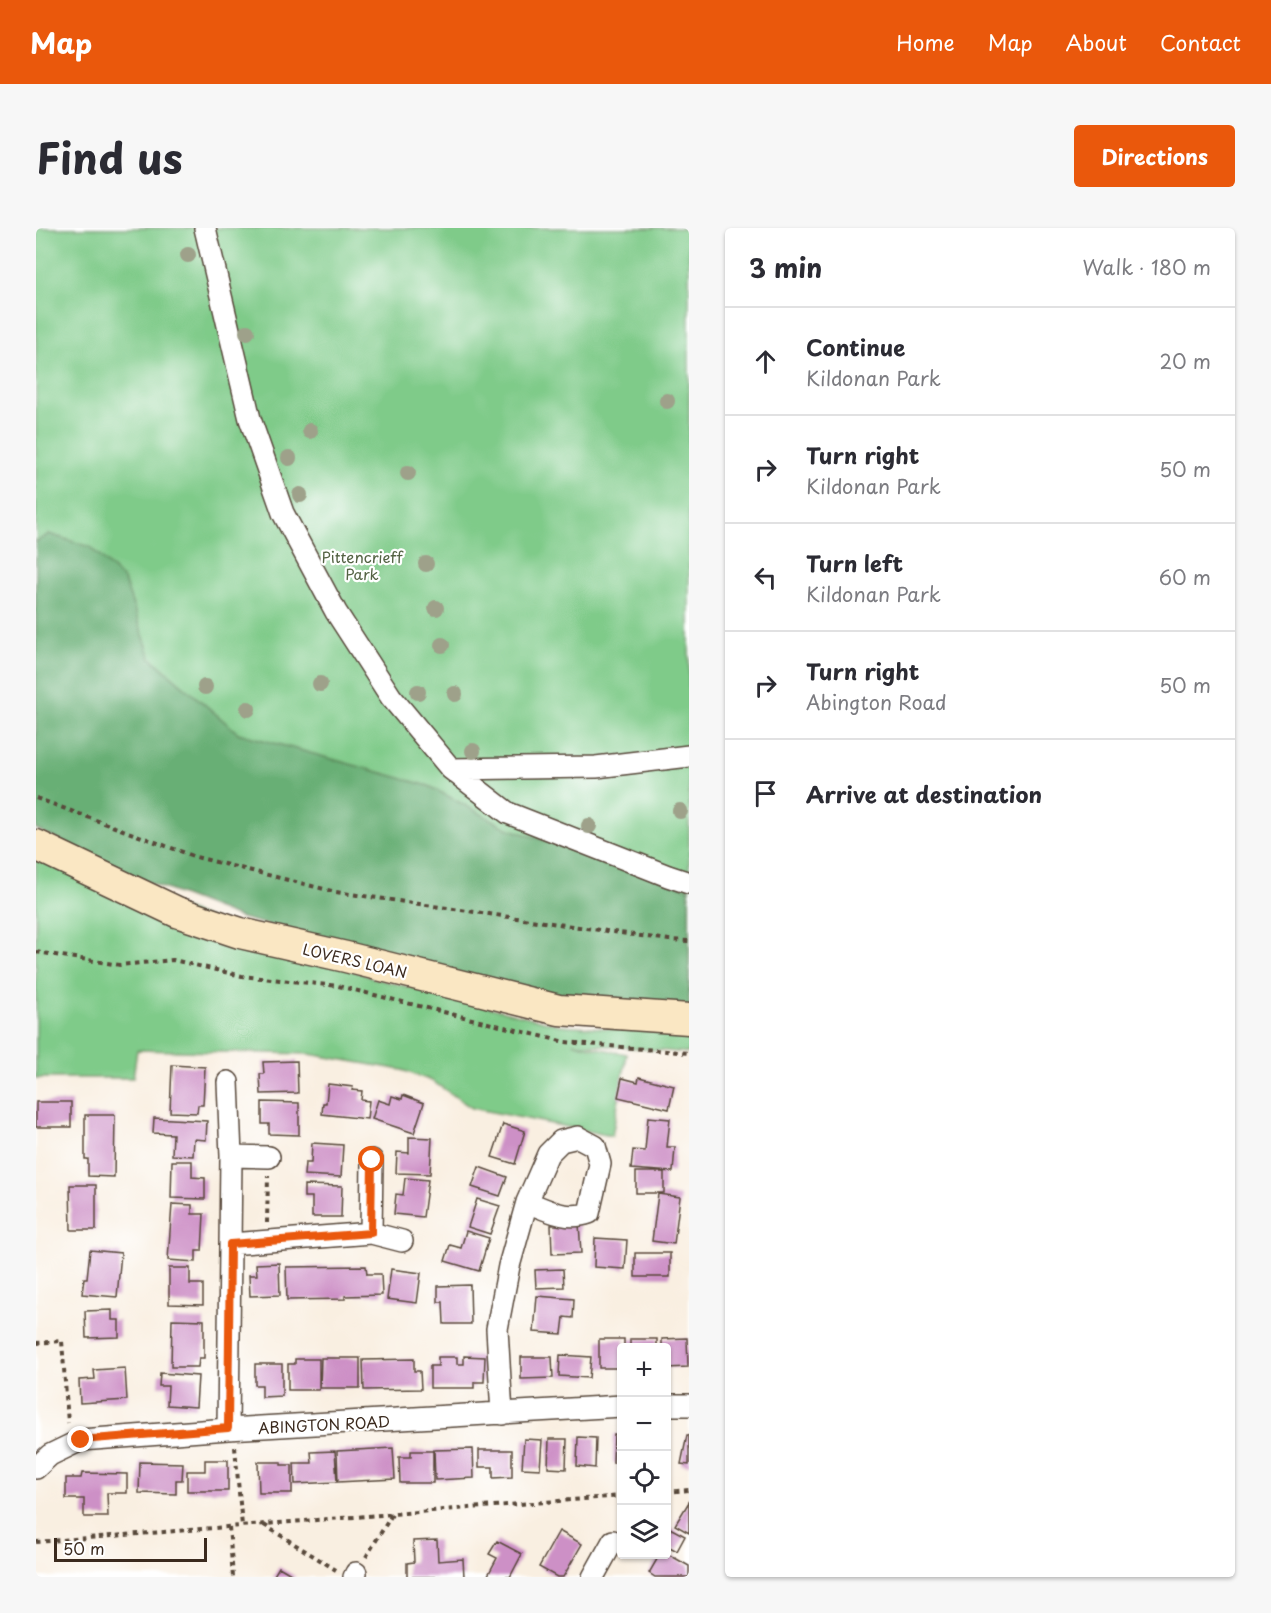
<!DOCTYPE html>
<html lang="en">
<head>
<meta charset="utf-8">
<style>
	body { margin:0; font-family:"Playpen Sans",sans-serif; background:#f7f7f7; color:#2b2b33 }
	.controls { position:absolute; right:18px; bottom:18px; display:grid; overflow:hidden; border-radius:6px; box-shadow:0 2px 4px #0004 }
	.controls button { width:54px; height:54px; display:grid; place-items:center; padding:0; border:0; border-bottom:2px solid #e1e1e2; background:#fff; color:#2b2b33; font:30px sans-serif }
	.scale { position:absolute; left:18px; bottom:15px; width:153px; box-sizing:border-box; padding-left:6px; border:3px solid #3b2a1e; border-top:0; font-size:16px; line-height:21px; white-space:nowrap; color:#3b2a1e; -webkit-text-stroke:4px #fff; paint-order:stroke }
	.stop { position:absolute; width:18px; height:18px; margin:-14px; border:4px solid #ea580c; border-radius:50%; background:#fff }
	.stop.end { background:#ea580c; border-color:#fff; box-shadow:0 2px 6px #0008 }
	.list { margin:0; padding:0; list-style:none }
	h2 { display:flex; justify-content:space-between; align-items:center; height:78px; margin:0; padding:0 24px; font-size:26px }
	h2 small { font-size:20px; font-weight:400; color:#7c7c81 }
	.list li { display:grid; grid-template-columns:39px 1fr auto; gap:18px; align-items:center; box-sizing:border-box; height:108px; padding:0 24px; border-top:2px solid #e1e1e2 }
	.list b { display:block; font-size:22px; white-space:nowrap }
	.list p { margin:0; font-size:20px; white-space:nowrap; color:#7c7c81 }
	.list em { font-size:20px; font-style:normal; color:#7c7c81 }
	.icon { flex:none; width:33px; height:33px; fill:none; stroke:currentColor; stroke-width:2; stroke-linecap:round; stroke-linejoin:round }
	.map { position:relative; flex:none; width:653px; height:1349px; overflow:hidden; border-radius:6px }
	header { display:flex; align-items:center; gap:36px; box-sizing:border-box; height:84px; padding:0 30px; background:#ea580c; color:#fff }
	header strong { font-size:28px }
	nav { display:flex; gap:33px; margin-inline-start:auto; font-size:21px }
	.intro { display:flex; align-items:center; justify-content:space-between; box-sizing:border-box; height:144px; padding:0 36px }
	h1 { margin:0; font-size:42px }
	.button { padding:15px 27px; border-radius:6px; background:#ea580c; color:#fff; font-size:21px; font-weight:700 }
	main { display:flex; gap:36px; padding:0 36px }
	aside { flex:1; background:#fff; border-radius:6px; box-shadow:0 2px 4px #0004 }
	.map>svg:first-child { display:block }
	.green { fill:#7fcb89; stroke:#5d7a54; stroke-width:1.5 }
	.forest { fill:#67af75; stroke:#516c4a; stroke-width:1.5 }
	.building { fill:#cd90c6 }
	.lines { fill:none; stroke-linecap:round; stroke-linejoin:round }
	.street-casing { stroke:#58483b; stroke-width:24 }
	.secondary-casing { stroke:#58483b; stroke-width:33 }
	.path { stroke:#58483b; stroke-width:4; stroke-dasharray:4.5 4.5; stroke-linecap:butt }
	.street { stroke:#fff; stroke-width:21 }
	.secondary { stroke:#fae7c3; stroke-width:30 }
	.tree { fill:#9ea18a }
	.route { stroke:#ea580c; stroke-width:8 }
	.labels { text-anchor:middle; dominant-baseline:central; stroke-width:4.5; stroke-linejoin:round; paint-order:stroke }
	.park-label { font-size:15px; fill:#536243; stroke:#fff }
	.street-label { font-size:15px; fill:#3b2a1e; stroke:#fff }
</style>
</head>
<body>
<header>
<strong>Map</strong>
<nav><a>Home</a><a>Map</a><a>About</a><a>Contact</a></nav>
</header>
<div class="intro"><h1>Find us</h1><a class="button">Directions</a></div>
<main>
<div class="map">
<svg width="653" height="1349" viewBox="0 0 653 1349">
	<rect width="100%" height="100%" fill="#fff"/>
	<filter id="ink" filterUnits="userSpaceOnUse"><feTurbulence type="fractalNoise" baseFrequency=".0167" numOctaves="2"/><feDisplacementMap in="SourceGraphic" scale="12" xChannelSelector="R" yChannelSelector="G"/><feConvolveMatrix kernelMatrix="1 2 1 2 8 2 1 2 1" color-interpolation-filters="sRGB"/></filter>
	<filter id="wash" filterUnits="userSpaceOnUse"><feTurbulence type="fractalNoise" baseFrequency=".008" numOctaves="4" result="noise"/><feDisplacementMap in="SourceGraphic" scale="24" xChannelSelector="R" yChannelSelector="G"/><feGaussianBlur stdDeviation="1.35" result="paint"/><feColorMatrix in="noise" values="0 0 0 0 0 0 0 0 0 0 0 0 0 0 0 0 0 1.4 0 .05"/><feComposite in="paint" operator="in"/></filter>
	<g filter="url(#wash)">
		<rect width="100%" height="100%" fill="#f9efe1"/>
		<path class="green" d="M0 0H653V779L0 601Z
			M0 627 337 750 524 797 653 806V825L537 815 591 826 576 908 436 880 396 853 366 842 273 826 101 822 97 850H0Z"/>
		<path class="forest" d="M13 306 54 319 88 352 115 430 202 505 393 558 471 600 653 661V779L529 772 205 690 104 651 0 601V314Z"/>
		<g id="blocks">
			<path class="building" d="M261 833 262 865 225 866 224 846H228L227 834Z
				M136 837 169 839 167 877H162L161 885 134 884Z
				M603 849 638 858 633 881 582 869 586 850 602 854Z
				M292 856 317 859 316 862 326 863 325 872 333 873 331 891 286 886 287 875H290Z
				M367 867 388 875 378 905 336 891 342 872 354 876 356 868 366 871Z
				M0 874H35V899H0Z
				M226 874 263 875V907L233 906V896H226Z
				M49 887H79L78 949 52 948V931H49Z
				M612 889 634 891 631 919H639L637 944 595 941 597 922 609 923Z
				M118 890 171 893 170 912 158 911 157 928 136 927 137 906 117 905Z
				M467 896 489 903 479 936 456 929Z
				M373 909 396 910 394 946 360 945 361 924 373 925Z
				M276 915 307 917 305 949 268 947 269 935H275Z
				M136 933H156V949L169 950V971L135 970Z
				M443 939 471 949 464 968 436 959Z
				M600 944H628V965H600Z
				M369 950 392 952 387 989 358 986 360 966 367 967Z
				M34 957H60V1002H35Z
				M268 957 306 958 305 989H276V969H268Z
				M622 966 644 969 638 1016 616 1013Z
				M441 971 464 978 454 1006 432 999Z
				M136 976 156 977V986H168L166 1023H160V1034L132 1032Z
				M543 996 545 1025 516 1026 515 997Z
				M430 1003 453 1010 443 1043 409 1033 414 1017 425 1020Z
				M559 1010 591 1012 589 1041 558 1039Z
				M54 1022 85 1025 81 1069 46 1066 48 1050H51Z
				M599 1025H634V1049H599Z
				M243 1035 244 1067 214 1068 213 1047H221L220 1036Z
				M330 1038 331 1046H345L346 1067 309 1068V1071L251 1072 250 1039Z
				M133 1040H154V1056H167V1077L133 1076Z
				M355 1041 385 1045 381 1075 351 1071Z
				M527 1041 528 1059 500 1060 499 1042Z
				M434 1057 435 1096H408L407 1074H402V1058Z
				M501 1068 538 1071 537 1090 528 1089 526 1106 498 1104Z
				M76 1082V1092H83V1109L50 1110 49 1083Z
				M136 1091 168 1092V1130H163L162 1139H135Z
				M651 1110 652 1139 630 1140V1120H626V1111Z
				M563 1111H588V1120H586V1140H563Z
				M594 1111H621V1120H594Z
				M524 1127 555 1129 553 1150 523 1148Z
				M428 1128 449 1129 448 1154H438V1160H394V1138H402V1129H421V1136H428Z
				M485 1129H516L517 1150 485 1151Z
				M285 1130H324V1160H284Z
				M259 1131H283V1162H252V1136H259Z
				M378 1131V1143H384L385 1161 328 1162 327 1132Z
				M219 1136H246V1168L226 1169V1157H219Z
				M89 1140 91 1172 44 1175 43 1152 59 1151 58 1142Z
				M124 1145 162 1148 160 1179 131 1177 132 1158H123Z
				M578 1206 586 1207V1236L577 1235Z
				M651 1207H653V1237L645 1236Z
				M542 1209 560 1210 559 1240 541 1238Z
				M488 1211 506 1212 504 1241 486 1240Z
				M513 1211H531L530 1241 512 1240Z
				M357 1220 359 1251 302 1254 301 1223Z
				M437 1221 438 1250 399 1252 398 1222Z
				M443 1222H476V1249L457 1250V1239H443Z
				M299 1223 301 1254 259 1256 258 1235H276L275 1224Z
				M375 1223H397V1255H364L363 1229H375Z
				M169 1232H192V1263H151V1243H169Z
				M104 1234 147 1235 146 1252H140V1266L103 1265Z
				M222 1234H245V1237H256V1265H223Z
				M46 1245 91 1246V1265H71L72 1289H48V1271H30V1250H45Z
				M653 1274V1305L639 1297Z
				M632 1299 649 1308 641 1323 630 1317Z
				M523 1303 546 1316 527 1349H521L503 1339Z
				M401 1312 402 1333 427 1331 428 1349H371V1335L378 1334 377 1313Z
				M461 1313 486 1326 474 1349H451L461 1330 453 1326Z
				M630 1325 653 1338V1349H619L613 1345 624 1326H630Z
				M243 1339 260 1349H237Z"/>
		</g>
	</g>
	<g filter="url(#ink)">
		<use href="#blocks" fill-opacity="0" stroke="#58483b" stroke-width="1.5"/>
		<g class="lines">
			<g class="street-casing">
				<path id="street" d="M169 0 214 191 247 285 300 384 355 469 415 541 472 585 632 648 653 655
					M415 541 560 539 653 528
					M192 854 195 928 192 1201
					M195 928 233 929
					M335 1005 336 932
					M194 1016 335 1005 366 1013
					M630 1177H653
					M466 1186 461 1101 473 1038 491 974 512 926 525 913 542 909 559 918 564 936 553 985C531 993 511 982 491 974
					M0 1240 14 1227 45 1212 192 1201 586 1178
					M318 1349 320 1345
					M557 1349 577 1313"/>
			</g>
			<g class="secondary-casing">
				<path id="secondary" d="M0 617 141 684 204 705 310 729 523 782 653 791"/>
			</g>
			<path class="path" d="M0 570 160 629 300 664 633 712 653 713
				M0 724 84 737 137 732 206 748 302 758 529 814 653 825
				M231 995 232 948
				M0 1115 26 1113 32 1195
				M199 1219 206 1298
				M630 1264 653 1262
				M228 1297 300 1342
				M193 1299 197 1349
				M0 1314 586 1268
				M330 1329 357 1285"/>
			<use href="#street" class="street"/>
			<use href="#secondary" class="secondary"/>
		</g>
		<g class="tree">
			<circle cx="152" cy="27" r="8"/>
			<circle cx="211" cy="104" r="8"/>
			<circle cx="631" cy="173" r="8"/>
			<circle cx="274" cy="203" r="8"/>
			<circle cx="253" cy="230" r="8"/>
			<circle cx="372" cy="245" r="8"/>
			<circle cx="264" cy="267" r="8"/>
			<circle cx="390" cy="336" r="8"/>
			<circle cx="400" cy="380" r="8"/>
			<circle cx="406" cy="417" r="8"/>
			<circle cx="284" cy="456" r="8"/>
			<circle cx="169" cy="459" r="8"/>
			<circle cx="382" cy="464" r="8"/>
			<circle cx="419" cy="466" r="8"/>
			<circle cx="212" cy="481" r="8"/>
			<circle cx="437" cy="523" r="8"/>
			<circle cx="644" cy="583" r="8"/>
			<circle cx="553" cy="598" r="8"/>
		</g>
	</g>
	<g class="lines" filter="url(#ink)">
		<path class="route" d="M45 1212 192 1200 194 1016 335 1005 336 932"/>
	</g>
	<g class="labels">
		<g class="park-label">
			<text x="326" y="328">Pittencrieff<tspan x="326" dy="17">Park</tspan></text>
		</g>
		<g class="street-label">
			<text transform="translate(319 732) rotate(13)">LOVERS LOAN</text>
			<text transform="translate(288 1196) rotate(-3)">ABINGTON ROAD</text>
		</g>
	</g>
</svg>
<div class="controls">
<button>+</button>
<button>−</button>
<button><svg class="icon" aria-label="locate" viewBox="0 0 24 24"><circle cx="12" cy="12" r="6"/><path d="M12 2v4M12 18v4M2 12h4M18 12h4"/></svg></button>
<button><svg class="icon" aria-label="layers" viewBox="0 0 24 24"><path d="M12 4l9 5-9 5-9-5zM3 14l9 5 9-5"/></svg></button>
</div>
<div class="scale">50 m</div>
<div class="stop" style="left:336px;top:932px"></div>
<div class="stop end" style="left:45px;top:1212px"></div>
</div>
<aside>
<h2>3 min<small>Walk · 180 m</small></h2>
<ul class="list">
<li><svg class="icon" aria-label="ahead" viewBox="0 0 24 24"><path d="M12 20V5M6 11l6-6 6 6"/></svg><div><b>Continue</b><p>Kildonan Park</p></div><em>20 m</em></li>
<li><svg class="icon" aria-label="right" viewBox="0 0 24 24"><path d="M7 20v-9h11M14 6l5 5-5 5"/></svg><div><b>Turn right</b><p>Kildonan Park</p></div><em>50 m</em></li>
<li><svg class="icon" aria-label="left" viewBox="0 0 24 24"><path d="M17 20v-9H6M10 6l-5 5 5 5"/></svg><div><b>Turn left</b><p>Kildonan Park</p></div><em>60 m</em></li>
<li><svg class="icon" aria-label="right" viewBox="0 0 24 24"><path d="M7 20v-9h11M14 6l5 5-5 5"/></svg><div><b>Turn right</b><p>Abington Road</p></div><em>50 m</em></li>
<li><svg class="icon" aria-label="arrive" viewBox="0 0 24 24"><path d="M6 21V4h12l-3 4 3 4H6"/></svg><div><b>Arrive at destination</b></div></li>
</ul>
</aside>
</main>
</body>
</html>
